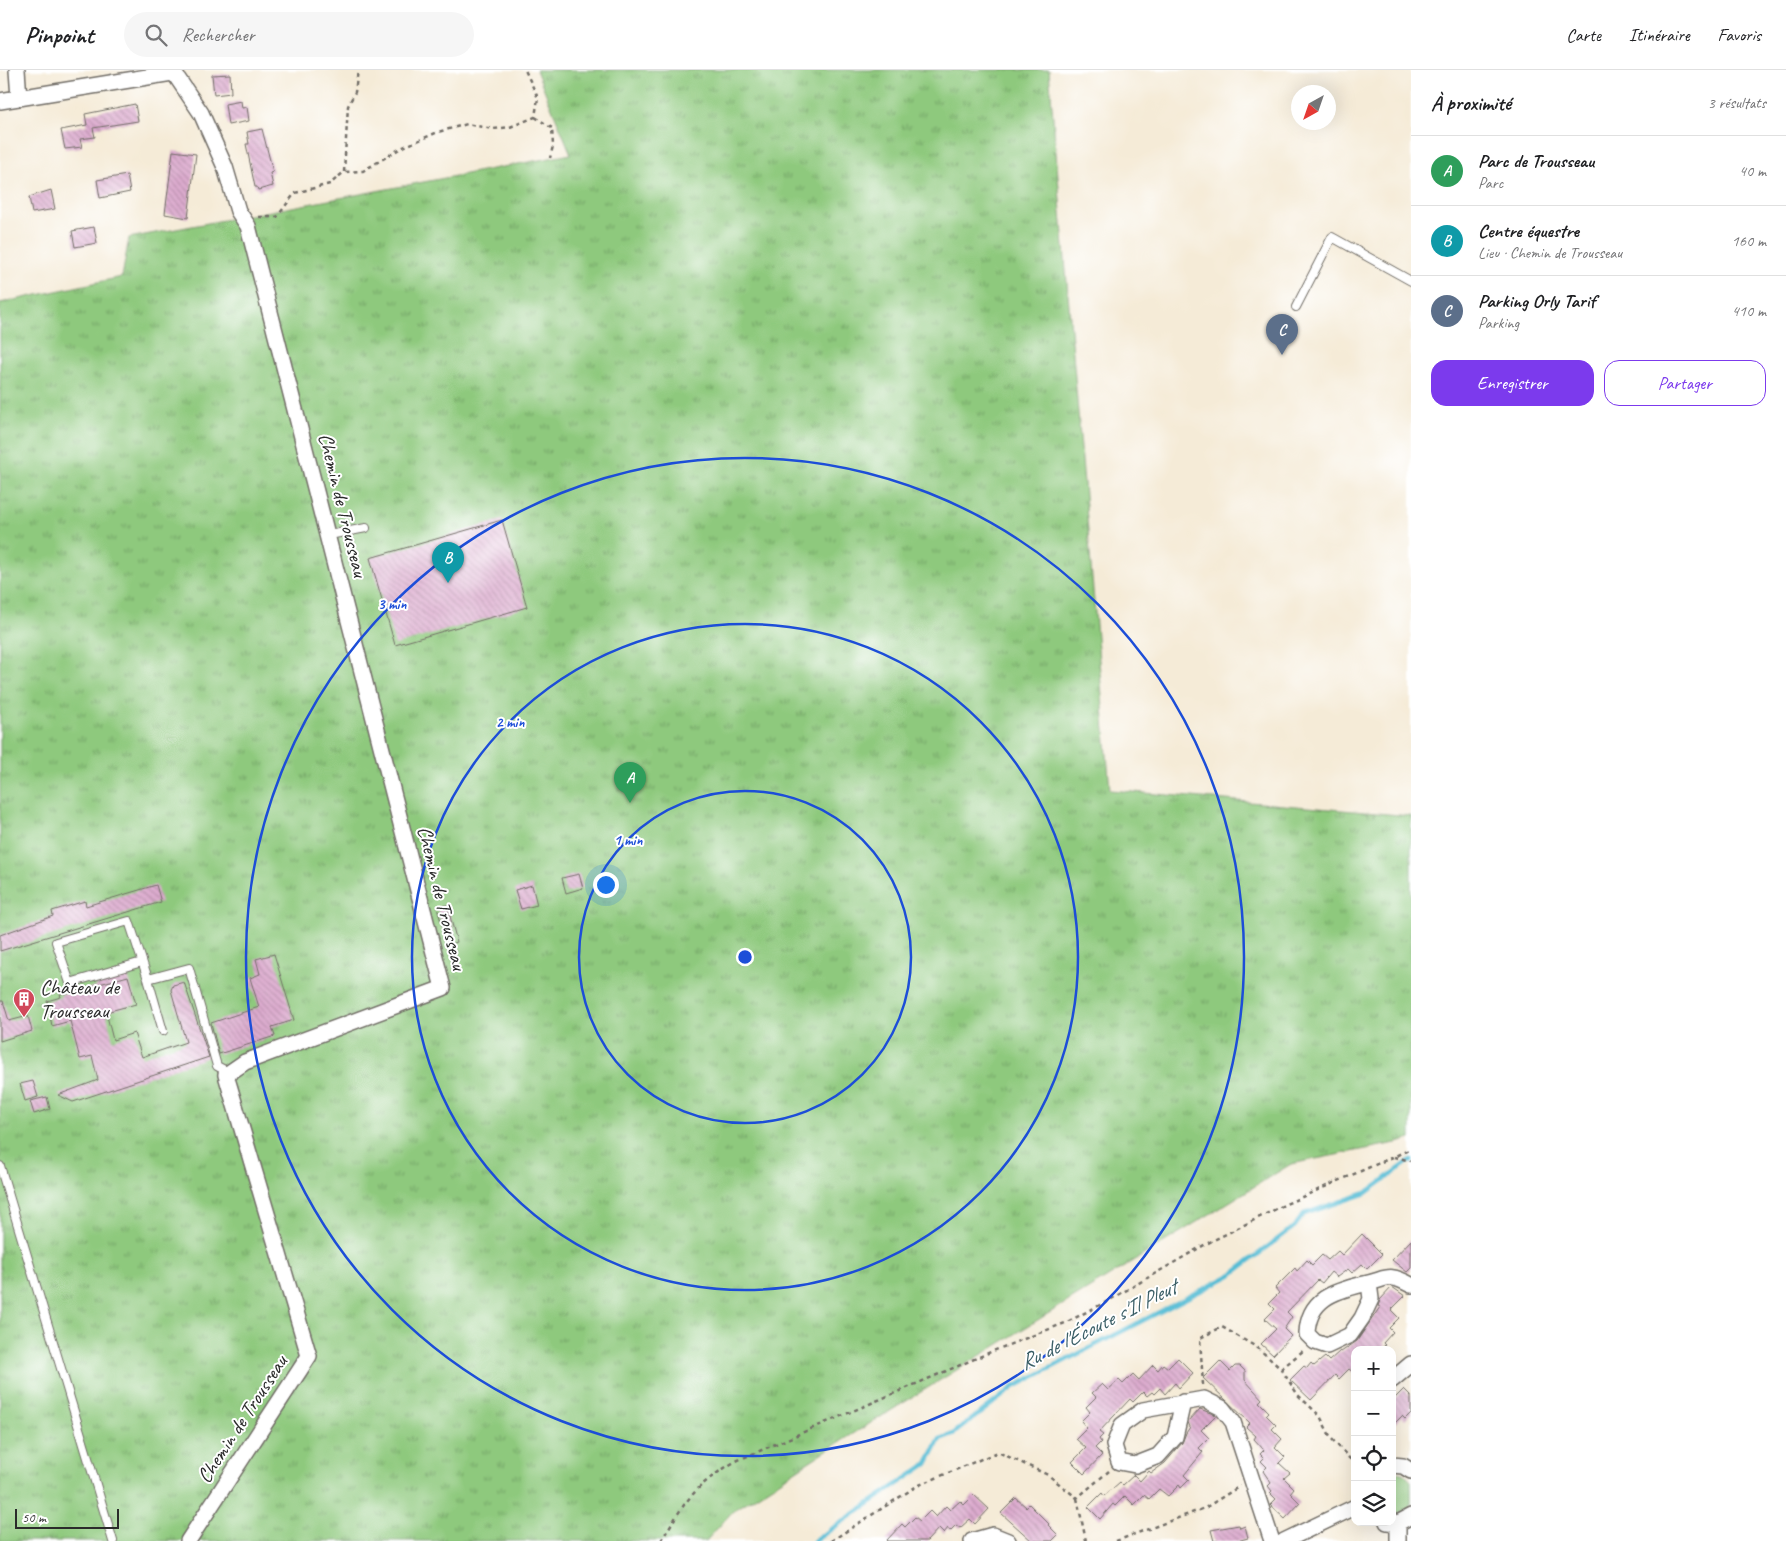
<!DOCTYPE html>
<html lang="fr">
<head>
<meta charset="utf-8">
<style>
	body { margin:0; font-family:Caveat,sans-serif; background:#f6f6f6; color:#202124 }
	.controls { position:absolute; right:15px; bottom:15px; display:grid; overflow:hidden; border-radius:10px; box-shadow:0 5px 20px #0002 }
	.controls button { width:45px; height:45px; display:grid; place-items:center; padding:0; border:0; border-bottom:1px solid #e0e0e0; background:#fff; color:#202124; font:25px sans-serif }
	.compass { position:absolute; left:1291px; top:15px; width:45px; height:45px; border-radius:50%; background:#fff; box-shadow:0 5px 20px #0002; rotate:220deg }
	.scale { position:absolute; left:15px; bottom:12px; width:104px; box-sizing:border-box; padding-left:5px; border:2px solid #2b2b2b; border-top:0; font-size:14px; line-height:18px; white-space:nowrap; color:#2b2b2b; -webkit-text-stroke:4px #fff; paint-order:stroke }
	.you { position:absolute; left:605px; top:814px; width:18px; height:18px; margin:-12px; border:4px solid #fff; border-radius:50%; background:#1a73e8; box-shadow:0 0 0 8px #1a73e833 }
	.badge { display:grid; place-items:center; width:32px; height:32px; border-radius:50%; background:#7c3aed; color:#fff; font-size:16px; font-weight:700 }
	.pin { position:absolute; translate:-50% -41px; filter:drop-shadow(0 1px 2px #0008) }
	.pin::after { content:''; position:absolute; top:26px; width:18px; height:15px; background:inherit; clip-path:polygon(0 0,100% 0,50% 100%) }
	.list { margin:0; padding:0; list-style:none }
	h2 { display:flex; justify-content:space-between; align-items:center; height:65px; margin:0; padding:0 20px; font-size:21px }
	h2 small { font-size:16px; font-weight:400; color:#757577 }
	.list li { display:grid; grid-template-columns:32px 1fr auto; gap:15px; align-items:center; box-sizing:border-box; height:70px; padding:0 20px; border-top:1px solid #e0e0e0 }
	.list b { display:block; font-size:19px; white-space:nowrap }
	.list p { margin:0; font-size:16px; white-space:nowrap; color:#757577 }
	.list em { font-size:16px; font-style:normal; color:#757577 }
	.actions { display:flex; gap:10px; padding:15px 20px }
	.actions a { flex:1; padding:11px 0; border:1px solid #7c3aed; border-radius:15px; text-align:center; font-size:18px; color:#7c3aed }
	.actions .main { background:#7c3aed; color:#fff }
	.icon { flex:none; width:28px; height:28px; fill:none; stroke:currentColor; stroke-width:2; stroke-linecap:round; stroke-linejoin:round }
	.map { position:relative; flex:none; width:1411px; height:1471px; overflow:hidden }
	header { display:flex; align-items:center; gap:30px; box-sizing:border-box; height:70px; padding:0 25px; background:#fff; border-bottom:1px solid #e0e0e0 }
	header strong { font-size:24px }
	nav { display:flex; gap:28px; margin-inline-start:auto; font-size:18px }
	.search { width:350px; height:45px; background:#f6f6f6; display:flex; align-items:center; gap:12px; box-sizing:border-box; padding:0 18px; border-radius:28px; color:#757577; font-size:19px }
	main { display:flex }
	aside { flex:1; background:#fff }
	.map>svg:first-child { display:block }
	.grass { fill:#8ec97d; stroke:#5c7a54 }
	.park { fill:url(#park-tufts); stroke:#5c7a54 }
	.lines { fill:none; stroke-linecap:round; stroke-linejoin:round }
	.stream { stroke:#57bdd5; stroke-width:4.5 }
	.building { fill:url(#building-back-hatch) }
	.service-casing { stroke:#726e67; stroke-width:10 }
	.minor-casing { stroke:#726e67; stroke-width:18 }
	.path { stroke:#726e67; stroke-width:2.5; stroke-dasharray:4 4; stroke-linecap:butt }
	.service { stroke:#fff; stroke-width:8 }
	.minor { stroke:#fff; stroke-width:15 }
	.ring { fill:none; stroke:#1d4ed8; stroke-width:2.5 }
	.labels { text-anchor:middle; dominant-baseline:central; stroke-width:4; stroke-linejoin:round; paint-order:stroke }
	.street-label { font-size:21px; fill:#2b2b2b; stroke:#fff }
	.poi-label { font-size:21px; fill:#2b2b2b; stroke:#fff; text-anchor:start }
	.water-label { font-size:22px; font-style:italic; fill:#3a5e66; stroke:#fff }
	.centre { fill:#1d4ed8; stroke:#fff; stroke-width:2.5 }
	.ring-label { font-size:15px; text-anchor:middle; font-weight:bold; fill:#1d4ed8; stroke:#fff; stroke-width:4; stroke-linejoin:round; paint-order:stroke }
</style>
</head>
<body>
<header>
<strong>Pinpoint</strong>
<div class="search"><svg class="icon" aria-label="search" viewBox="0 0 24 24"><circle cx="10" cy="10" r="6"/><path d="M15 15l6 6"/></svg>Rechercher</div>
<nav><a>Carte</a><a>Itinéraire</a><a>Favoris</a></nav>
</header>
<main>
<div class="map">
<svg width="1411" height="1471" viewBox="0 0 1411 1471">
	<defs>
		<pattern id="park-tufts" width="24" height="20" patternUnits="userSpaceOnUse" patternTransform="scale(1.25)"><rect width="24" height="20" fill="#8ec97d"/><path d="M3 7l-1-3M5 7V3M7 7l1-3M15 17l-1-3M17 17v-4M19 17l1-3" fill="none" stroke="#74a367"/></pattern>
		<pattern id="building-back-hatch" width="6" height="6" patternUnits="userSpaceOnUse" patternTransform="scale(1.25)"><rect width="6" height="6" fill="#ddaccf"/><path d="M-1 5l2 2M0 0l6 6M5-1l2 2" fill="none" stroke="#b38ca8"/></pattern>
	</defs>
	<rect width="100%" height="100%" fill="#fff"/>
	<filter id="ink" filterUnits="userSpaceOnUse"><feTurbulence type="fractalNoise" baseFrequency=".02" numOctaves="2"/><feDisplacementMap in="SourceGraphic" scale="10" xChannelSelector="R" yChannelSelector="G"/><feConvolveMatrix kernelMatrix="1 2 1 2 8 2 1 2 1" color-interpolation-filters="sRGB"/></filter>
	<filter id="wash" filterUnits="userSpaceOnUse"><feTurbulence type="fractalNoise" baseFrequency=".0096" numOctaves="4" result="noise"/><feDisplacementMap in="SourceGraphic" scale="20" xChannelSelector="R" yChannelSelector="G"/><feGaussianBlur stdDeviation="1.12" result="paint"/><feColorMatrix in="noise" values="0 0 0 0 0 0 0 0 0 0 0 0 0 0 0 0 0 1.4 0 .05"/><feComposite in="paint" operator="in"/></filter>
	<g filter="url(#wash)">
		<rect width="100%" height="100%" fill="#f5ebd7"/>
		<path class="grass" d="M1392 1400 1404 1404 1411 1411V1434L1404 1442 1392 1445Z"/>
		<path class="park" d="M536 0H1049L1110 720 1411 746V1068L1401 1072 1291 1094 835 1375 733 1441 706 1471H0V233L122 207 129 168 571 84Z"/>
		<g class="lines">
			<path class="stream" d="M814 1471 927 1394 940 1369 953 1364 1014 1317 1231 1205 1295 1156 1304 1144 1366 1123 1411 1090"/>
		</g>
		<g id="blocks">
			<path class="building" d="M230 4 231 23 214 25 212 5Z
				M241 31 242 38 247 37 249 51 228 55 225 34Z
				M135 34 138 51 93 58 95 67 80 69 82 77 65 79 61 60 87 55 85 44Z
				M262 59 273 102 270 103 273 116 258 120 257 117H255L246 74H249L247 62Z
				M173 81 196 84 188 148 165 144Z
				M127 105 130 122 100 128 97 110Z
				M51 120 55 139 32 143 29 127Z
				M94 157 97 173 75 177 72 161Z
				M502 450 527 537 395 575 370 488Z
				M579 804 583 818 566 823 562 808Z
				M156 815 161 832 0 881V865L53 846 52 841 85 831 86 836Z
				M532 815 537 835 521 839 515 820Z
				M447 835 457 872 448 875 437 838Z
				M274 884 294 950 272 957 275 966 219 984 211 953 259 937 250 908 260 904 256 889Z
				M128 906 136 934 106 942 113 970 134 963 142 987 186 972 171 920 173 915 184 912 209 987 73 1032 58 1025 98 1010 92 986 80 989 70 951 52 956 47 931 61 927 60 924 97 917 96 915Z
				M0 931H3L9 951 28 946 32 961 0 971Z
				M33 1011 38 1027 25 1031 20 1014Z
				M47 1027 50 1039 34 1044 30 1031Z
				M1362 1164 1382 1184 1367 1199 1362 1194 1352 1203 1348 1199 1337 1207 1331 1202 1322 1213 1318 1210 1287 1242 1292 1247 1284 1259 1291 1266 1273 1285 1261 1274 1276 1259 1265 1249 1275 1239 1269 1233 1279 1223 1275 1218 1295 1198 1297 1201 1307 1190 1312 1195 1322 1185 1328 1190 1338 1181 1342 1185Z
				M1411 1170V1198L1407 1202 1392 1190Z
				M1392 1217 1405 1226 1391 1240 1399 1248 1389 1258 1393 1262 1383 1273 1385 1275 1380 1280H1355V1304L1349 1299 1339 1309 1335 1305 1311 1330 1290 1310 1304 1296 1307 1298 1311 1293 1314 1296 1325 1287 1329 1291 1340 1281 1341 1282 1357 1271 1380 1237 1378 1236 1380 1230Z
				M1178 1288 1193 1303 1179 1318 1175 1313 1165 1324 1160 1318 1154 1324 1152 1322 1147 1326 1143 1322 1133 1332 1130 1329 1099 1362 1103 1365 1099 1369 1101 1372 1095 1378 1102 1385 1084 1404 1072 1392 1086 1378 1076 1369 1087 1358 1081 1351 1090 1342 1086 1337 1096 1327 1092 1323 1102 1314 1108 1320 1119 1310 1123 1314 1133 1304 1139 1310 1153 1295 1158 1300 1163 1294 1168 1298Z
				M1220 1291 1230 1301 1235 1296H1240L1245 1301V1310L1262 1329 1259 1332 1269 1342 1266 1345 1276 1355 1272 1359 1282 1369 1275 1377 1285 1387 1279 1393 1290 1403 1284 1408 1294 1418 1290 1423 1300 1433 1285 1449 1270 1435 1276 1429 1270 1423 1272 1421 1268 1416 1271 1413 1263 1401 1267 1397 1261 1391 1264 1388 1260 1384 1264 1380 1254 1369 1256 1366 1246 1357 1250 1353 1203 1308Z
				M1404 1319 1411 1326V1343L1405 1349 1402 1346 1392 1356V1331Z
				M1200 1339 1216 1345 1201 1360 1209 1368 1199 1378 1203 1382 1184 1405 1189 1410 1181 1418 1179 1415 1168 1426 1159 1419 1149 1429 1144 1425 1134 1435 1125 1426 1115 1436 1113 1434 1100 1449 1088 1437 1102 1423 1104 1426 1120 1412 1123 1415 1134 1405 1140 1411 1149 1401 1151 1403 1165 1393 1182 1373 1186 1363 1190 1357 1188 1352Z
				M974 1425 989 1439 975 1454 970 1449 960 1458 956 1455 950 1461 948 1458 944 1463 939 1458 927 1471H886L902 1454 905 1457 915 1447 920 1451 930 1441 936 1447 946 1436 950 1440 960 1431 964 1435Z
				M1016 1428 1026 1437 1029 1434 1049 1454 1048 1455 1058 1465 1052 1471H1032L1001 1443Z
				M1239 1455 1240 1458 1245 1456 1248 1468 1237 1471H1214L1211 1460Z"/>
		</g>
	</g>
	<g filter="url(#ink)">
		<use href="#blocks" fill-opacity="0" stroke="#726e67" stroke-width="1"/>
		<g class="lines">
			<g class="service-casing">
				<path id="service" d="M1296 237 1332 167 1411 211
					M329 465 366 458
					M142 892 70 913 56 872 129 851 148 909
					M163 961 148 909 189 898 217 996 230 1003
					M0 1096 113 1471"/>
			</g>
			<g class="minor-casing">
				<path id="minor" d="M17 0 19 28
					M172 0 201 43 225 97 238 141 248 156 443 918 245 992 226 1005 309 1286 188 1471
					M0 31 172 3
					M1369 1213 1371 1229 1362 1248 1350 1265 1327 1276 1315 1272 1307 1264C1308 1229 1334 1221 1364 1214 1388 1209 1387 1202 1411 1215
					M1392 1310 1411 1294
					M1183 1332 1175 1367 1158 1386 1135 1395 1119 1392 1114 1375 1122 1355 1143 1340 1204 1329 1222 1338 1233 1352 1272 1471
					M1392 1395 1403 1396 1411 1401
					M1387 1452 1398 1453 1411 1446
					M1398 1453V1471
					M972 1471 993 1465 1008 1471
					M1284 1471 1355 1437"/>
			</g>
			<path class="path" d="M535 47 552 58 553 76 550 88
				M344 102 348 36 355 22 358 0
				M259 147H277L295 123 330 114 344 102 363 101 401 78 438 62 467 54 493 59 510 57 535 47 538 28 525 0
				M1394 1087 1411 1091
				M1281 1299 1304 1280
				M1203 1315 1200 1268 1222 1257 1258 1278 1281 1299 1298 1325 1320 1346 1331 1368 1350 1389H1355
				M1077 1428 1086 1471
				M661 1471C685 1431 695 1415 736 1391L993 1281 1065 1253 1106 1232 1206 1174 1286 1134 1411 1079
				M831 1471 917 1416 998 1382 1048 1405 1077 1428 1109 1401
				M1116 1471 1205 1438 1240 1416"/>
			<use href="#service" class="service"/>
			<use href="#minor" class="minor"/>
		</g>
	</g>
	<g class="ring">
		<circle cx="745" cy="887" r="166"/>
		<circle cx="745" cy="887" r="333"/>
		<circle cx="745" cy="887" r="499"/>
	</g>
	<defs>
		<g id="building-pin" transform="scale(1.125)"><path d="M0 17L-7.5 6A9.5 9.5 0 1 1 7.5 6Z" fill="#d1495b" stroke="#fff"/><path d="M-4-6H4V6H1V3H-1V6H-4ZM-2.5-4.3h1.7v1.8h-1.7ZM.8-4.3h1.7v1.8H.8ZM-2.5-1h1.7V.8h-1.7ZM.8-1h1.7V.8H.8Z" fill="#fff"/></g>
	</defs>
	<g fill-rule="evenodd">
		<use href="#building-pin" x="24" y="929"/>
	</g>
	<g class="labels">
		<g class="street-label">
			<text transform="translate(343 435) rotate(76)">Chemin de Trousseau</text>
			<text transform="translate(442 828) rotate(76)">Chemin de Trousseau</text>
			<text transform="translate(242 1349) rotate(-57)">Chemin de Trousseau</text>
		</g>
		<g class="poi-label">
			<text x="40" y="917">Château de<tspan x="40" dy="24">Trousseau</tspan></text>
		</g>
		<g class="water-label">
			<text transform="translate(1098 1255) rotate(-27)">Ru de l'Écoute s'Il Pleut</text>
		</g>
	</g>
	<circle cx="745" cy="887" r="8" class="centre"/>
	<g class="ring-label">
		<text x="392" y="539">3 min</text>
		<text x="510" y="657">2 min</text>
		<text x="628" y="775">1 min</text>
	</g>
</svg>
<div class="controls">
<button>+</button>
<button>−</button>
<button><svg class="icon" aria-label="locate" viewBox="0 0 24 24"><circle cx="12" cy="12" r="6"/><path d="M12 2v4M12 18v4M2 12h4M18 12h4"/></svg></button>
<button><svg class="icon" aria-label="layers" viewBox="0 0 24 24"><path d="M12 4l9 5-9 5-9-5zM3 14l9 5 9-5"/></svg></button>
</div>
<svg class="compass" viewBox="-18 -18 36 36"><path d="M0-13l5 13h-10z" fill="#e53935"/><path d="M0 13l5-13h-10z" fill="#757577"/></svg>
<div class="scale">50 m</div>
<div class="you"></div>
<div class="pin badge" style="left:630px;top:733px;background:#2e9e5b">A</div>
<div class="pin badge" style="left:448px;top:513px;background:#0f9aa8">B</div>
<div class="pin badge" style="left:1282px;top:285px;background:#5c6f8a">C</div>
</div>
<aside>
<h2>À proximité<small>3 résultats</small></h2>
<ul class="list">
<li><span class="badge" style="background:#2e9e5b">A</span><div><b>Parc de Trousseau</b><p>Parc</p></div><em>40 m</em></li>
<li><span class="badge" style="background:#0f9aa8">B</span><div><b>Centre équestre</b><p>Lieu · Chemin de Trousseau</p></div><em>160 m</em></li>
<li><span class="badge" style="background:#5c6f8a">C</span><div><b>Parking Orly Tarif</b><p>Parking</p></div><em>410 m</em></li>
</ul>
<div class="actions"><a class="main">Enregistrer</a><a>Partager</a></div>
</aside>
</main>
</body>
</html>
